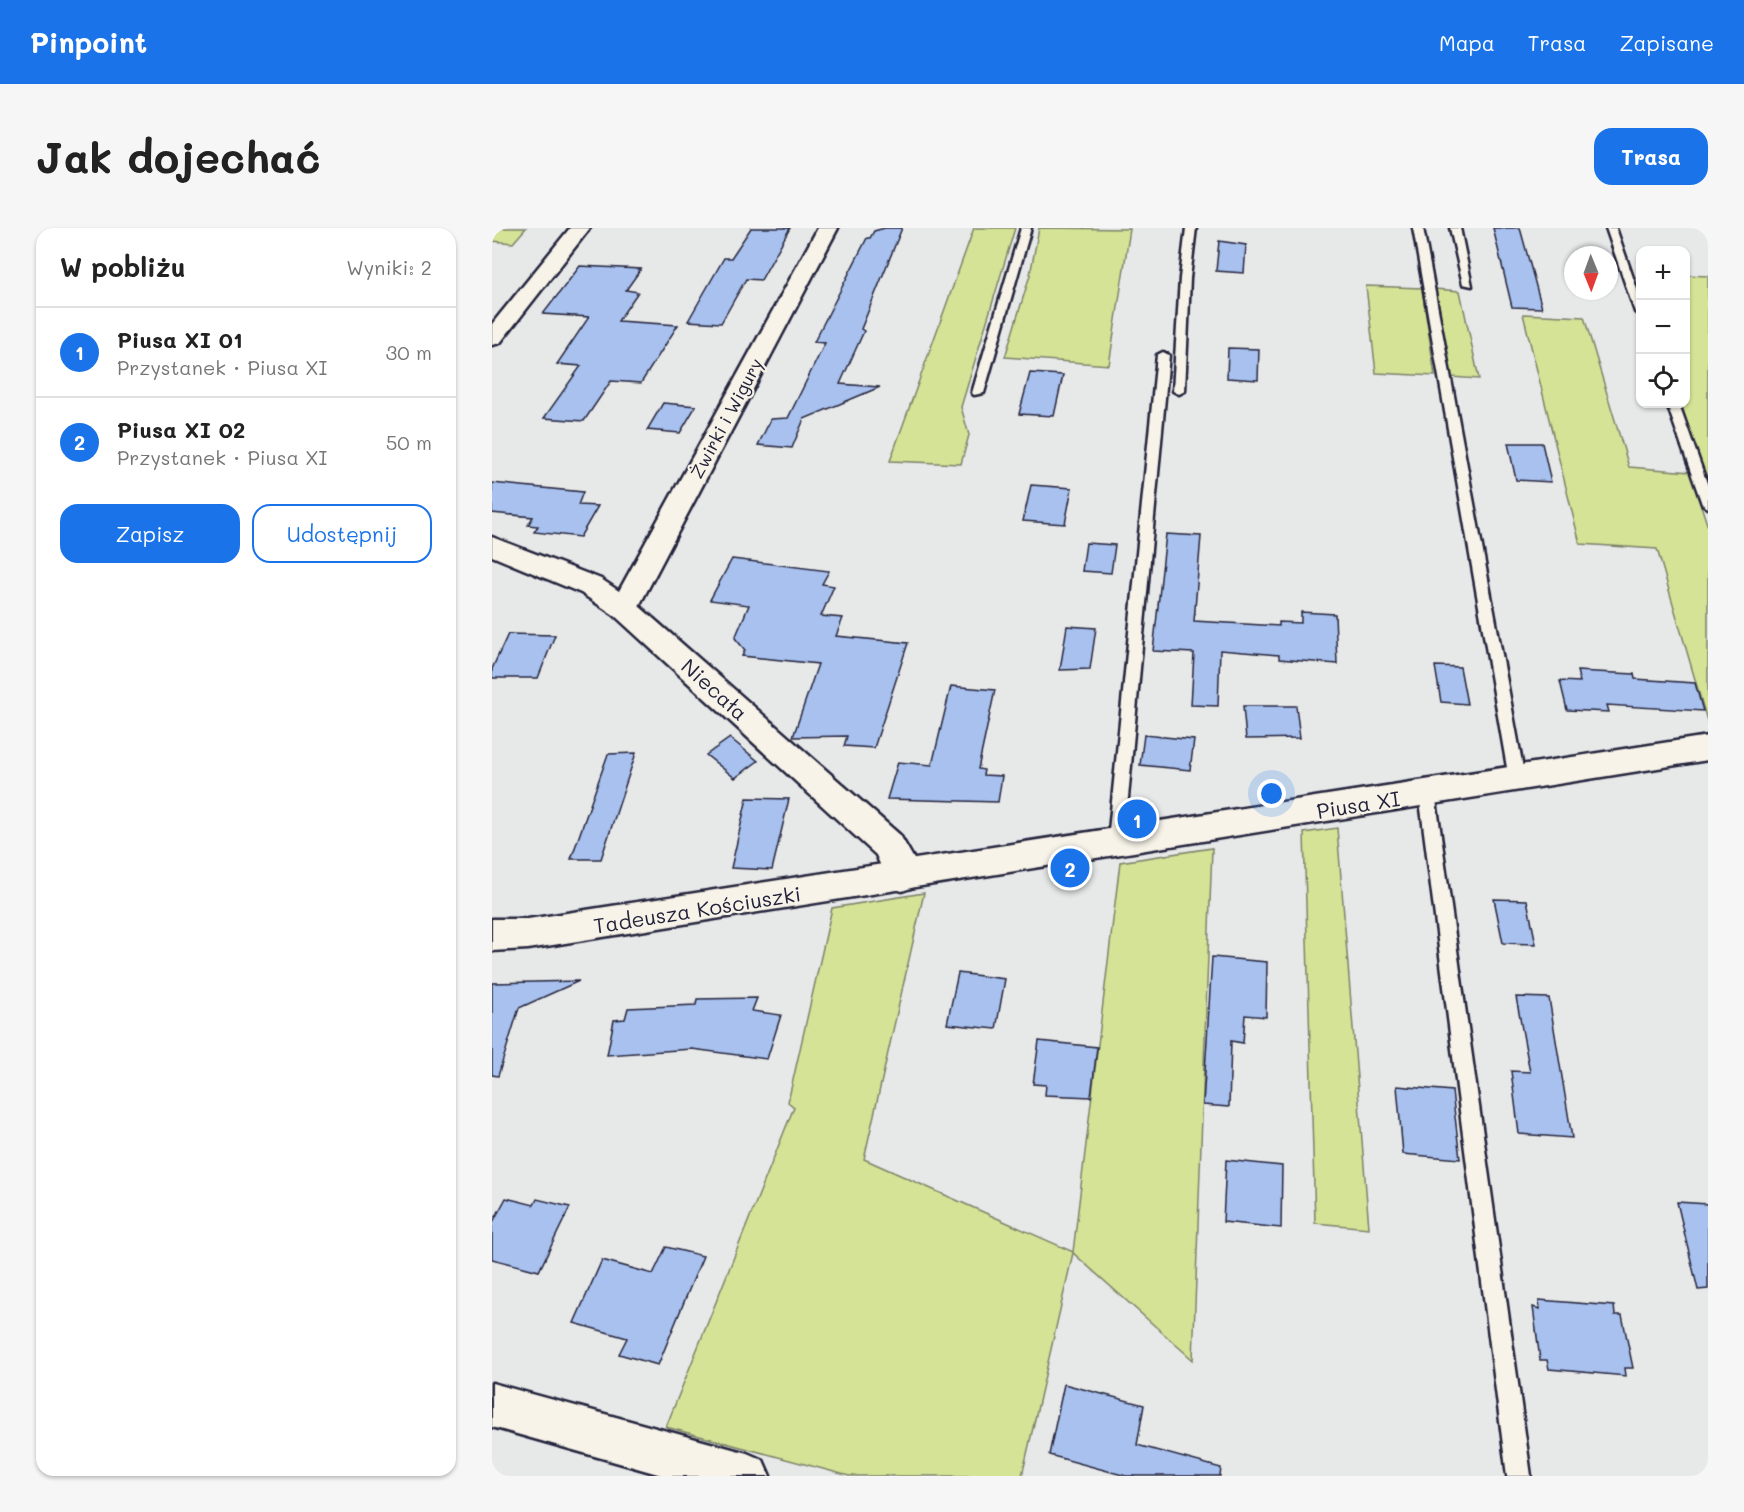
<!DOCTYPE html>
<html lang="pl">
<head>
<meta charset="utf-8">
<style>
	body { margin:0; font-family:Mali,sans-serif; background:#f6f6f6; color:#222 }
	.controls { position:absolute; right:18px; top:18px; display:grid; overflow:hidden; border-radius:12px; box-shadow:0 2px 4px #0004 }
	.controls button { width:54px; height:54px; display:grid; place-items:center; padding:0; border:0; border-bottom:2px solid #e0e0e0; background:#fff; color:#222; font:30px sans-serif }
	.compass { position:absolute; left:1072px; top:18px; width:54px; height:54px; border-radius:50%; background:#fff; box-shadow:0 2px 4px #0004; rotate:179deg }
	.you { position:absolute; left:780px; top:566px; width:21px; height:21px; margin:-15px; border:4px solid #fff; border-radius:50%; background:#1a73e8; box-shadow:0 0 0 9px #1a73e833 }
	.badge { display:grid; place-items:center; width:39px; height:39px; border-radius:50%; background:#1a73e8; color:#fff; font-size:20px; font-weight:700 }
	.pin { position:absolute; translate:-50% -50%; border:3px solid #fff; box-shadow:0 2px 6px #0006 }
	.list { margin:0; padding:0; list-style:none }
	h2 { display:flex; justify-content:space-between; align-items:center; height:78px; margin:0; padding:0 24px; font-size:26px }
	h2 small { font-size:20px; font-weight:400; color:#767676 }
	.list li { display:grid; grid-template-columns:39px 1fr auto; gap:18px; align-items:center; box-sizing:border-box; height:90px; padding:0 24px; border-top:2px solid #e0e0e0 }
	.list b { display:block; font-size:22px; white-space:nowrap }
	.list p { margin:0; font-size:20px; white-space:nowrap; color:#767676 }
	.list em { font-size:20px; font-style:normal; color:#767676 }
	.actions { display:flex; gap:12px; padding:18px 24px }
	.actions a { flex:1; padding:14px 0; border:2px solid #1a73e8; border-radius:18px; text-align:center; font-size:21px; color:#1a73e8 }
	.actions .main { background:#1a73e8; color:#fff }
	.icon { flex:none; width:33px; height:33px; fill:none; stroke:currentColor; stroke-width:2; stroke-linecap:round; stroke-linejoin:round }
	.map { position:relative; flex:none; width:1216px; height:1248px; overflow:hidden; border-radius:18px }
	header { display:flex; align-items:center; gap:36px; box-sizing:border-box; height:84px; padding:0 30px; background:#1a73e8; color:#fff }
	header strong { font-size:28px }
	nav { display:flex; gap:33px; margin-inline-start:auto; font-size:21px }
	.intro { display:flex; align-items:center; justify-content:space-between; box-sizing:border-box; height:144px; padding:0 36px }
	h1 { margin:0; font-size:42px }
	.button { padding:15px 27px; border-radius:18px; background:#1a73e8; color:#fff; font-size:21px; font-weight:700 }
	main { display:flex; gap:36px; padding:0 36px }
	aside { flex:1; background:#fff; border-radius:18px; box-shadow:0 2px 4px #0004 }
	.map>svg:first-child { display:block }
	.green { fill:#d4e396; stroke:#7b8268; stroke-width:1.5 }
	.building { fill:#a8c1ee; stroke:#22223b; stroke-width:1.5 }
	.lines { fill:none; stroke-linecap:round; stroke-linejoin:round }
	.lane-casing { stroke:#22223b; stroke-width:5 }
	.street-casing { stroke:#22223b; stroke-width:5 }
	.secondary-casing { stroke:#22223b; stroke-width:5 }
	.lane { fill:#f7f3e8; fill-rule:evenodd }
	.street { fill:#f7f3e8; fill-rule:evenodd }
	.secondary { fill:#f7f3e8; fill-rule:evenodd }
	.labels { text-anchor:middle; dominant-baseline:central; stroke-width:4.5; stroke-linejoin:round; paint-order:stroke }
	.far-street-label { font-size:18px; fill:#22223b; stroke:#f7f3e8 }
	.street-label { font-size:21px; fill:#22223b; stroke:#f7f3e8 }
</style>
</head>
<body>
<header>
<strong>Pinpoint</strong>
<nav><a>Mapa</a><a>Trasa</a><a>Zapisane</a></nav>
</header>
<div class="intro"><h1>Jak dojechać</h1><a class="button">Trasa</a></div>
<main>
<aside>
<h2>W pobliżu<small>Wyniki: 2</small></h2>
<ul class="list">
<li><span class="badge">1</span><div><b>Piusa XI 01</b><p>Przystanek · Piusa XI</p></div><em>30 m</em></li>
<li><span class="badge">2</span><div><b>Piusa XI 02</b><p>Przystanek · Piusa XI</p></div><em>50 m</em></li>
</ul>
<div class="actions"><a class="main">Zapisz</a><a>Udostępnij</a></div>
</aside>
<div class="map">
<svg width="1216" height="1248" viewBox="0 0 1216 1248">
	<rect width="100%" height="100%" fill="#e7e9e9"/>
	<filter id="ink" filterUnits="userSpaceOnUse"><feTurbulence type="fractalNoise" baseFrequency=".0167" numOctaves="2"/><feDisplacementMap in="SourceGraphic" scale="12" xChannelSelector="R" yChannelSelector="G"/><feConvolveMatrix kernelMatrix="1 2 1 2 8 2 1 2 1" color-interpolation-filters="sRGB"/></filter>
	<g filter="url(#ink)">
		<path class="green" d="M0 0H34L21 15 0 13Z
			M482 0H523L469 179 477 207 469 236 398 233Z
			M547 0 638 1 617 137 513 129 538 47Z
			M1194 47 1216 48V256L1188 176H1194Z
			M874 58 930 60 943 148 884 145Z
			M942 61 968 63 987 151 959 149Z
			M1031 86 1092 89 1137 239 1198 244 1216 299V496L1165 321 1088 316Z
			M845 600 877 1000 823 995 812 605Z
			M720 620 701 1132 581 1025 530 1248H357L174 1199 302 879 296 874 340 680 432 665 372 931 581 1024 628 634Z"/>
		<path class="building" d="M259 0H298L269 52 254 51 229 95 196 93 232 30H239Z
			M393 0H410L369 101 372 103 348 156 388 159 312 191 300 220 266 217 279 191 296 190 333 115 322 114 375 10H378L382 3Z
			M1001 0H1028L1050 80 1020 79Z
			M727 13 754 17 752 45 724 43Z
			M88 38 149 41 134 62 146 64 126 93 186 97 149 155 119 153 92 193 52 190 89 138 65 136 97 89 51 86Z
			M736 120 767 121 766 152 735 150Z
			M538 145 571 147 562 188 527 186Z
			M171 175 204 178 188 205 155 202Z
			M1016 215H1050L1059 254 1024 252Z
			M0 255 91 264 86 277 106 278 88 309 42 304 46 298 36 297 41 289 0 285Z
			M539 257 580 260 573 296 531 293Z
			M674 306 709 308 702 393 787 398V394L809 395V384L843 386 845 436 787 431V427L728 422 726 478 699 477 702 425 661 423Z
			M594 315 623 317 619 345 590 343Z
			M240 331 337 343 330 356 342 358 329 388 351 390 344 408 416 415 382 520 352 518 355 508 301 509 326 436 250 428 253 422 243 410 257 377 218 372Z
			M575 398 604 400 598 441 568 442Z
			M16 406 63 407 46 450H0V441Z
			M943 438 968 439 975 476 949 474Z
			M1085 443 1142 446 1143 451 1203 455 1211 483 1115 477 1117 484 1075 482 1068 453 1088 454Z
			M459 458 503 462 486 541 492 542 491 547 510 548 506 574 395 571 406 534 440 537Z
			M751 478H804L808 510 754 511Z
			M652 507 702 512 698 542 648 537Z
			M238 510 266 533 243 550 214 527Z
			M144 525 109 631H79L116 526Z
			M255 570 297 571 280 642 239 640Z
			M1002 671 1035 672 1044 716 1011 715Z
			M720 729 775 734 774 789 753 787 751 815 739 813 737 879 711 877Z
			M466 745 513 751 504 801 455 796Z
			M87 753 27 780 6 848 0 847V755Z
			M1024 769 1057 770 1080 910 1027 906 1019 843 1038 844Z
			M265 770 260 783 289 787 275 831 200 821 115 827 122 792 133 791 136 780 204 777 205 771Z
			M547 813 605 819 599 869 553 867 554 857 541 856Z
			M905 858 960 863 968 931 911 926Z
			M734 932 790 938 789 1000 731 994Z
			M14 970 42 977 45 971 78 979 47 1043 0 1031V996Z
			M1185 974 1216 976V1061L1206 1062Z
			M174 1019 211 1028 166 1137 127 1126 135 1110 82 1095 110 1032 161 1046Z
			M1047 1072 1122 1078 1123 1087H1130L1141 1140H1133L1134 1148 1057 1141 1055 1132H1048L1041 1079 1048 1081Z
			M572 1156 652 1177 645 1217 729 1240 728 1248H634L557 1227Z"/>
		<g class="lines">
			<g class="lane-casing">
				<path id="lane" d="M529 0H539L492 165 482 167 480 165Z
					M694 0H704L698 50 693 163 687 166 681 163 688 50Z
					M921 0H931L1033 551 1025 557 1017 551Z
					M958 0H968L980 58 971 56Z
					M1114 0H1124L1148 70V87L1143 84Z
					M671 124 677 127 632 613 630 618H618L616 613 665 127Z
					M1175 176H1187L1216 258V280L1210 276Z
					M935 559 941 560 943 565 1039 1248H1015L927 565 929 560Z"/>
			</g>
			<g class="street-casing">
				<path id="street" d="M78 0H98L8 115 0 117V96Z
					M326 0H346L147 378 408 607 423 633 427 649 422 659 410 663 398 659 384 627 122 387 89 365 0 328V309L109 351 127 363Z
					M0 1155 255 1225 271 1232 278 1248H173L0 1199Z"/>
			</g>
			<g class="secondary-casing">
				<path id="secondary" d="M1216 508V532L36 721 0 723V691H36Z"/>
			</g>
			<use href="#lane" class="lane"/>
			<use href="#street" class="street"/>
			<use href="#secondary" class="secondary"/>
		</g>
	</g>
	<g class="labels">
		<g class="far-street-label">
			<text transform="translate(234 190) rotate(-62)">Żwirki i Wigury</text>
		</g>
		<g class="street-label">
			<text transform="translate(223 461) rotate(42)">Niecała</text>
			<text transform="translate(866 576) rotate(-9)">Piusa XI</text>
			<text transform="translate(205 681) rotate(-9)">Tadeusza Kościuszki</text>
		</g>
	</g>
</svg>
<div class="controls">
<button>+</button>
<button>−</button>
<button><svg class="icon" aria-label="locate" viewBox="0 0 24 24"><circle cx="12" cy="12" r="6"/><path d="M12 2v4M12 18v4M2 12h4M18 12h4"/></svg></button>
</div>
<svg class="compass" viewBox="-18 -18 36 36"><path d="M0-13l5 13h-10z" fill="#e53935"/><path d="M0 13l5-13h-10z" fill="#767676"/></svg>
<div class="you"></div>
<div class="pin badge" style="left:645px;top:591px">1</div>
<div class="pin badge" style="left:578px;top:640px">2</div>
</div>
</main>
</body>
</html>
